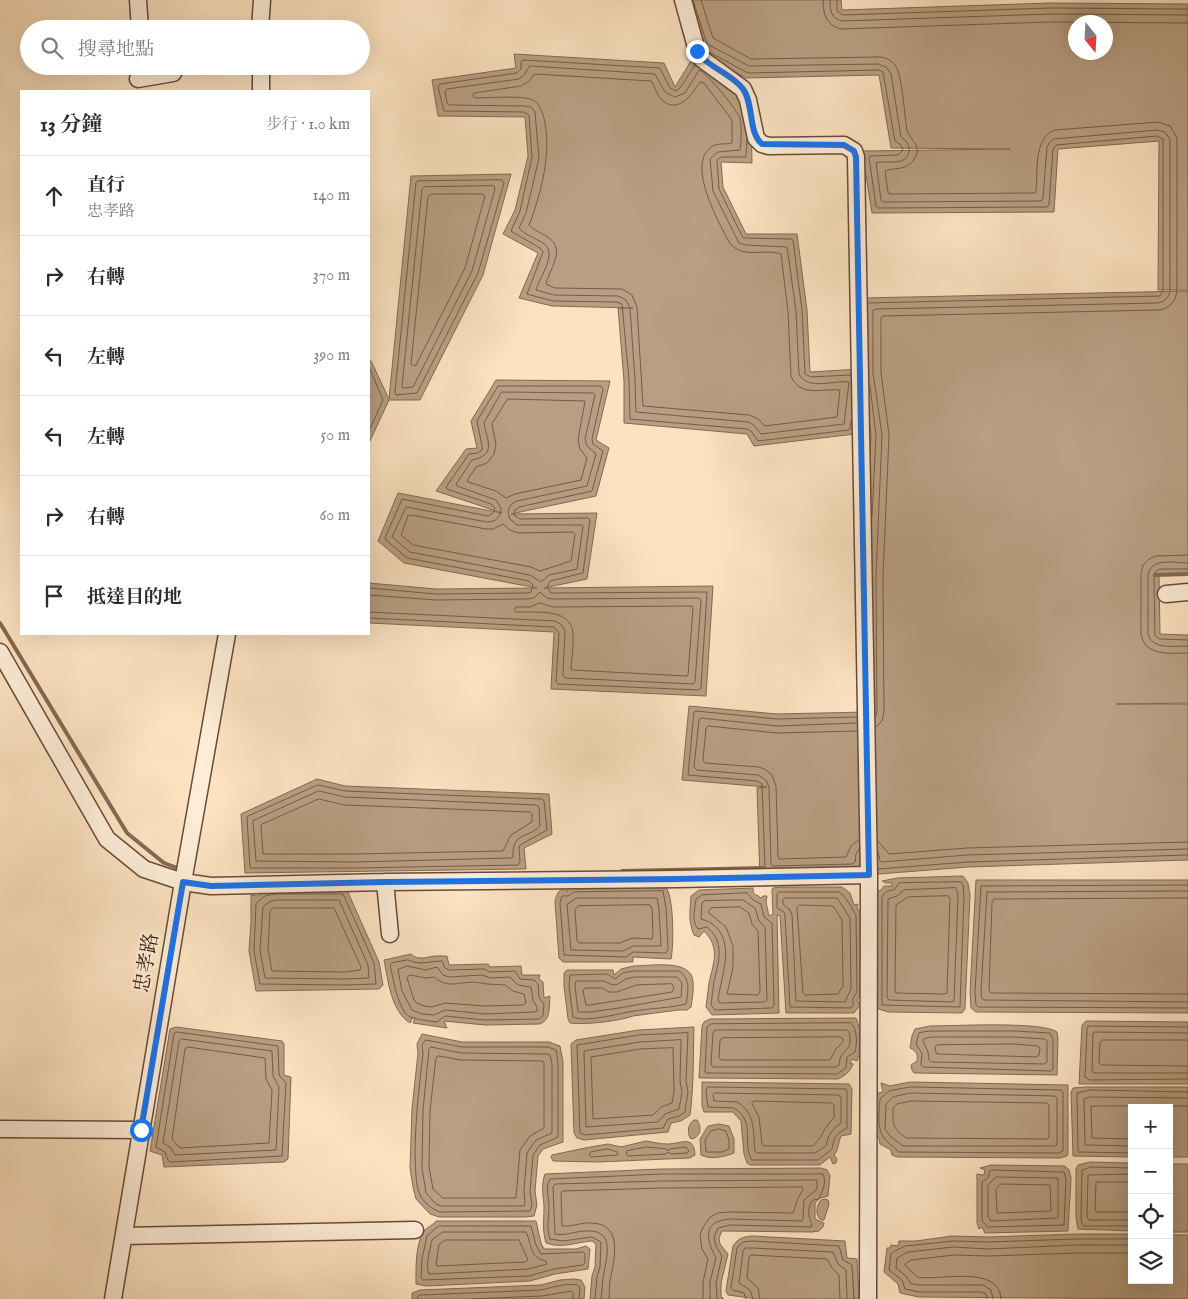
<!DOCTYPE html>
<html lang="zh-TW">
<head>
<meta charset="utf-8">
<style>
	body { margin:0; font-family:"IM FELL English","Noto Serif TC",serif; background:#f2f2f3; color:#2b2b33 }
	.controls { position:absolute; right:15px; bottom:15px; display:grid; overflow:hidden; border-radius:0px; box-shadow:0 5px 20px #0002 }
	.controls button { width:45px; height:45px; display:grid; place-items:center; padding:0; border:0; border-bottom:1px solid #e1e1e2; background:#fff; color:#2b2b33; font:25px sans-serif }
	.compass { position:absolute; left:1068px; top:15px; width:45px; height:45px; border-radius:50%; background:#fff; box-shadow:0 5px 20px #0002; rotate:162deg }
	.stop { position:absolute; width:15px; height:15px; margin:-11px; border:4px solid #1a73e8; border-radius:50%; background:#fff }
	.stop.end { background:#1a73e8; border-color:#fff; box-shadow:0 1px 5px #0008 }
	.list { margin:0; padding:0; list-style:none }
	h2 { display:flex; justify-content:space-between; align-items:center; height:65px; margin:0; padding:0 20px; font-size:21px }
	h2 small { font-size:16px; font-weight:400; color:#7c7c81 }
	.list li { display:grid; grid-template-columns:32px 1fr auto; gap:15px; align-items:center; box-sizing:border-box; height:80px; padding:0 20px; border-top:1px solid #e1e1e2 }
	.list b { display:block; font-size:19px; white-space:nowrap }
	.list p { margin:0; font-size:16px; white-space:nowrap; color:#7c7c81 }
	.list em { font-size:16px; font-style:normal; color:#7c7c81 }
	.icon { flex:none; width:28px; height:28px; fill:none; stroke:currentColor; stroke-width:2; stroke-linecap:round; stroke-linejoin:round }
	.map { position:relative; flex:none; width:1188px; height:1299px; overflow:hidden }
	.search { position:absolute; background:#fff; box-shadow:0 5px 20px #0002; left:20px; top:20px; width:350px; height:55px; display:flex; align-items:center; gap:12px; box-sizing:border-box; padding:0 18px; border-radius:28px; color:#7c7c81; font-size:19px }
	.panel { position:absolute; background:#fff; box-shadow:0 5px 20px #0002; left:20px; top:90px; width:350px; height:545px; border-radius:0px }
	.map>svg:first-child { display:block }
	.water { fill:#b89e82; stroke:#846951; fill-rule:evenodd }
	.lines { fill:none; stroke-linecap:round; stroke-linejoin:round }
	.shore { stroke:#765c44; stroke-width:1 }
	.stream { stroke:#846951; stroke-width:4 }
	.minor-casing { stroke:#674b36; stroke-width:19 }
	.minor { stroke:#fdecd7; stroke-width:16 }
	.route { stroke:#1a73e8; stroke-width:6 }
	.labels { text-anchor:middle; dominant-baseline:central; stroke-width:4.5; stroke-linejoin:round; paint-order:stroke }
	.street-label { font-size:20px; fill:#351907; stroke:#fdecd7 }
</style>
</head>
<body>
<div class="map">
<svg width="1188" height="1299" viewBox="0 0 1188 1299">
	<rect width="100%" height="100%" fill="#fce2c1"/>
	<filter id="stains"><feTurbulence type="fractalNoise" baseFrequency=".004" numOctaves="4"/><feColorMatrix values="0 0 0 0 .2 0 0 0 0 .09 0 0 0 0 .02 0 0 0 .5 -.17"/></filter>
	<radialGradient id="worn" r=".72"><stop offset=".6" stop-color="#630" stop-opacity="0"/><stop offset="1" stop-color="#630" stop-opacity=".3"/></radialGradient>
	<path class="water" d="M681 0H841L842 10 1050 3 1188 4V290H1158L1159 141 1058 149 1054 212 872 213 862 151 1010 149 891 148 879 75 746 78 700 53 718 70 751 114 752 163 721 162 723 187 746 234H797L807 310 810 372 862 369V298L1188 291V574H1159L1160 634 1188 635V703L1116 704H1188V860L968 867 866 875 760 878 757 788 767 787 682 780 689 706 777 714 866 712 864 576 871 435 863 373 855 434 754 446 747 434 624 423V381L618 308H633L552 306 519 298 538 253 503 234 515 210 528 156 525 117 438 116 432 80 516 68 514 54 664 63 675 87 697 51ZM1076 22H1106V52H1076Z
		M511 174 483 275 420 400H389L369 443V361H371L389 399 411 176Z
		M496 380 610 381 596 440 609 448 596 496 511 514 597 513 587 579 544 588 713 586 706 696 551 689 554 632 369 623V583L436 589 537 588 404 563 378 541 398 493 502 513 436 491 466 449 477 448 471 421Z
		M317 779 345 786 549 794 552 834 524 848 526 869 245 873 241 814Z
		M963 876 968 883 970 895 965 1009 962 1013 888 1012 876 1008 877 890 880 891 884 886H892V883H886L882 881 897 878Z
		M976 880H1188V1013L976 1012 971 1008 970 992Z
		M665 886C674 895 674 945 671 959L633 957V962H563L559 958 555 902C556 897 557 892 562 889L567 892V889L564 887Z
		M780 887H842L850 893 854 905 858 904 857 909 861 911 862 1000 860 997 857 1000 860 1005 854 1013H786L780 916 777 915 779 1013 712 1015 706 1007C707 999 708 991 709 983 713 964 721 948 704 931L699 937 694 935C688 921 690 911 691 896L699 890 753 888C753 896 757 894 761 898L763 896H767L766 902 769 916 773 914 772 890 773 888Z
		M346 888 379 962 383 985 379 989 256 991 249 951 251 922V895L259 896 260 894 258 891Z
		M411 954C418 961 426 957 435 956 439 956 443 956 447 956L449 965 488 964 490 967 521 966 522 975H540L539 979 543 982 544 998 550 996C549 1006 551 1020 540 1024L485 1025 444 1021 447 1028 413 1023 415 1018 413 1017 410 1023C391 1011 388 980 384 960Z
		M633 966C650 966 692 958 693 982 694 990 692 999 691 1007L687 1010H678L633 1016C620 1021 585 1025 570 1023L568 1019 564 986V973L567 970H613L614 975 621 969Z
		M856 1018C862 1034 863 1046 857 1061L852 1059 850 1063 853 1064C850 1072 846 1075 838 1079L699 1078 702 1026 704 1022 710 1019Z
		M1086 1021 1188 1022V1084H1079L1082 1025Z
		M930 1026C953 1026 1042 1021 1057 1032L1058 1039 1057 1075 914 1073 912 1070 911 1065 917 1061C918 1055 917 1051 910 1048L912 1036 915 1029Z
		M176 1027 282 1041 284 1044V1075L291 1077 288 1159 284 1162 164 1167 162 1155 150 1151 170 1029Z
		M694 1027C693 1056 694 1086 690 1115L681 1121 671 1123 668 1132 584 1140 577 1138 574 1133 571 1044 576 1040 639 1030Z
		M422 1034 462 1042H549L560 1046 563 1062V1142L543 1149 538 1156 535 1191 537 1205 534 1216 525 1217H439L430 1214 416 1199 413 1187 410 1168 412 1109 418 1053 417 1044Z
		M702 1082 849 1084 852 1089 851 1134 841 1136C838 1143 839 1149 834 1155L837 1159 836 1163 833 1164 830 1157 820 1165H750L747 1163 744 1154 741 1121 733 1112H704L702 1106Z
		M910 1082 1068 1085V1153L1067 1156 1060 1158 897 1157 892 1155 891 1150 880 1144 879 1138 874 1134 875 1094 883 1092 881 1083 890 1086Z
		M1086 1087H1188V1157H1169V1108H1132V1157L1073 1156 1071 1092 1073 1088Z
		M694 1120H697C702 1127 701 1135 693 1139L690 1138C687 1131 688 1124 694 1120Z
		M719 1124 729 1126 734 1139V1153C724 1157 711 1160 701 1155L700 1139 708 1126Z
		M646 1141C653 1142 660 1144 667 1144 681 1144 694 1134 695 1155L690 1158 598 1162 553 1161 551 1157 552 1155 585 1148 608 1144 621 1147Z
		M1090 1162 1132 1163V1231L1078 1229 1076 1217V1169L1078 1165Z
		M1169 1164H1188V1232H1169Z
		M991 1165 1065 1166 1069 1170 1071 1178 1068 1231 985 1233 982 1227 979 1229 977 1223V1174L984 1175 985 1170 980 1168Z
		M821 1168 827 1170 830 1176 828 1196 820 1198 815 1203V1219L824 1223 823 1227 819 1231 812 1232 722 1231 719 1238 720 1244 728 1254 721 1283V1296L724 1299H590L592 1276 595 1267 596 1244 592 1241C576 1242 562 1249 546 1243 542 1230 544 1220 544 1206 543 1194 541 1185 545 1174L661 1169Z
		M825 1199 828 1200 829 1204 824 1220H821C815 1215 816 1206 821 1200Z
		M436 1221H536L541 1243 544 1249H576L586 1246 590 1249 588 1269 555 1274 530 1281 426 1286 416 1284C416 1269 415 1245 424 1231 427 1227 432 1226 436 1221Z
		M1077 1234H1132V1280H1169V1235H1188V1299L919 1297 900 1293 898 1284 884 1272 887 1248H890L891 1245 898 1246 899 1241H916L952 1236 988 1237Z
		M752 1236 845 1241 847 1258 857 1259 859 1299H758L728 1295 726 1291 733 1246C738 1238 743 1237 752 1236Z
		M574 1279 581 1280 585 1287 584 1299H412V1293L420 1290 541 1285 560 1280Z"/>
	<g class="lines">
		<path class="shore" d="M693 0 707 44 749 66 878 64 886 67 891 74 901 137C905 140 910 144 909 151 907 167 886 160 876 163L881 200 883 202 1041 201 1043 198 1047 147 1050 142 1054 139 1157 130 1165 132 1170 139V290C1169 298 1165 302 1157 303L876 309 873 310V373L882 435 876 576 877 711 876 716
			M701 0 713 38 751 59 879 57C885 57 891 60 895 65 903 77 904 114 907 130 910 141 924 145 913 161 905 171 895 167 885 171L888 192 889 194 1035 193 1036 191C1038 172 1033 138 1055 130L1159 122 1170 126 1177 138V290C1176 302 1169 309 1158 310L883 316 881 318V372L889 435 883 576 884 711 882 721 876 727
			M823 0C823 14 826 25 841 29L1050 22 1188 23
			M830 0C830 11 831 19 843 21L1050 14 1188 15
			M837 0V11L843 15 1050 8 1188 9
			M709 52 748 73 879 70 883 72 895 141 901 145 903 150 898 155 871 156 869 157 876 206 878 208 1047 207 1049 205 1053 149 1056 145 1157 136 1163 139V290L1160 296 868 303
			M695 65 680 88 676 91 670 88 660 68 523 60 521 62V69L517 73 440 84 438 87 444 111 524 112 529 115 532 157 520 211 511 231 540 248 543 252 527 294 553 301 617 302 622 304 629 380 630 419 747 429 751 431 758 441 849 430 850 428 851 421
			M530 66 655 74 665 92 675 97 685 93 699 70C706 72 738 111 740 118 742 125 741 143 740 150L718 152 710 159 713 191 739 243 746 245 787 247 796 311 799 374C807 391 834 380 849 382L844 424 761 434 754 425 748 422 636 412 635 380 630 308 626 300 618 296 554 295 536 290C539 277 559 253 543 243 535 238 525 235 519 228L526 213 539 158 535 112 531 107 525 106 450 105 447 103 445 92 447 89 519 79 524 75Z
			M535 74 651 81C655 86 656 93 660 98 677 116 691 96 700 82L704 83 732 120V143C725 145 717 142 710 148 687 166 719 223 729 242 742 260 764 248 781 254L788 312 791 376C800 398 822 388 840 390L837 417 765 426 758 419 749 415 643 406 637 307 632 295 622 289 555 288 546 284C549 269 566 251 549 238 543 233 534 231 529 225 536 208 545 176 546 158 548 143 547 107 533 100 522 95 488 98 475 98L473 96 474 93 521 86 528 82Z
			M747 139 746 157H721L717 160 719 189 743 238 791 239 793 240 802 310 805 374 811 377 851 375
			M502 180 504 183 478 273 417 393 396 395 395 392 416 182 418 181Z
			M494 186 495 189 472 271 413 387 403 388 402 386 422 189 424 187Z
			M431 194H483L485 196 465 268 416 365 414 366 411 364 428 197Z
			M369 367 383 400 369 431
			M870 386 876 435 872 517
			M502 392 593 393 595 395 585 439 587 446 596 454 587 486 517 501C509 504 506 511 510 519L517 525H581L583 526 577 569 549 575 541 582 530 575 410 552 392 537 406 507 487 522C496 522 501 517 501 508L496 500 457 486 456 484 472 460C497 455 487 441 484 423Z
			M508 399 585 401 578 440 580 449 587 458 581 480 515 494 506 498 496 491 468 482V479L476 467 487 463 494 454 496 445 492 424Z
			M411 515 486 529H493L503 524 510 530 518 533 573 532 575 535 571 561 540 571 531 567 413 545 401 535 408 516Z
			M1188 555 1156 556 1149 559 1143 565 1141 574V634C1145 657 1170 653 1188 653
			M1188 563C1174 563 1151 557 1148 575V634C1152 650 1175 646 1188 646
			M1188 569H1160L1156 571 1154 575 1155 636 1160 639 1188 640
			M369 588 436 594 527 593 531 592 533 585 529 581 407 558 386 540 385 538 402 499 488 516 493 513 495 508 491 504 447 489 446 487 469 454 478 453 482 450V446L477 421 498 386H601L603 389 592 439 593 444 603 451 592 491 519 507 515 510 514 515 520 519 588 518 590 520 583 573 550 581 547 587 551 593 707 592 701 688 699 690 558 684 556 682 559 633 554 627 369 618
			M369 595 436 600 528 599 534 598 540 592 547 598 553 599 699 598 701 600 695 682 693 684 565 678 563 675 565 631 562 625 555 621 369 612
			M540 603 553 607 692 606 693 608 688 675 686 676 572 670 571 668C572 656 574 644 573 633 571 607 534 613 516 612L514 610 516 607H530Z
			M857 723 777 726 701 718 699 720 694 767 697 770 758 775 766 780 769 787 771 864 772 866 853 864 855 862 856 854 859 849
			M857 731 777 733 708 726 706 728 703 760 705 763 759 767 766 770 772 775 776 786 778 856 779 859 846 857 851 846 859 840
			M318 785 345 791 542 799 544 801 547 830 520 845 519 848 520 862 518 865 355 868H250L247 817Z
			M319 791 345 797 536 805 539 807 540 826C527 839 512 832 513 857L511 858 355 862 256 861 253 821Z
			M319 799 344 805 530 812 532 814V822L511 835 503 851 355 854H263L261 825Z
			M878 841 889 854 967 848 1188 842
			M878 851 880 861 882 862 967 855 1188 849
			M765 868 762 784 757 781 688 775 694 712 696 711 777 719 857 717
			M878 869 968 862 1188 855
			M961 882 963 885 964 895 960 1007 882 1005V896L887 891 894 890 899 883Z
			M1188 885 981 886 975 992 976 1005 978 1007 1188 1008
			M956 888 958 895 954 1001 952 1002 889 1000 887 998 888 899 897 896 904 890Z
			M663 891 666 908 668 949 666 953 633 952 626 957 564 955 560 903 562 896H568L574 892Z
			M1188 891 987 892 981 992 982 999 984 1000 1188 1002
			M779 892H839C847 897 851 908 856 915L857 992 853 998V1005L851 1008 790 1007 785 916 784 912 777 908V894Z
			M747 893 753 900 761 904 764 917 772 923 774 1006 772 1008 715 1010 711 1005C712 997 713 989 714 981 719 961 725 942 707 927L698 929C691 921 695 909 696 899L702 895Z
			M276 894H343L374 963 376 984 345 985 260 984 254 951 256 903 265 896Z
			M948 896 950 898 947 993 944 994 896 993 895 991 896 905 908 897Z
			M577 898H657L659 909 661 946H633L623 951 571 950 567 905Z
			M785 898H837L850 918 851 989 845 1002 796 1001 792 915 790 910 783 904V900Z
			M1188 898 994 899 992 902 989 990 991 993 1188 994
			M276 900H339L368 965 369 978 345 979 265 978 260 950 263 907 269 902Z
			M743 900 755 908 759 921 765 927 767 1000 765 1002 720 1003 718 1000C721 976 737 941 711 923 708 921 704 920 701 919L702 903 704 901Z
			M650 905 652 909 653 936 652 939 632 938 620 943H579L577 941 575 910 578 906Z
			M800 905 833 906 842 920 843 986 838 994 805 995 803 993 797 908Z
			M740 907 749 913 752 924 758 931 760 992 758 995 727 994 733 967V946L726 927 708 912 711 908Z
			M273 908H334L361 967 360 970 345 972 272 971 268 949 270 911Z
			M408 960C421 966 429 961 442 961L445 968 449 970 484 969 490 972 515 971 520 979 534 980 538 984 539 998 544 1004 543 1016 539 1019 485 1020 445 1016 437 1022C428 1021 419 1020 410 1017 398 1011 393 977 390 965L392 963Z
			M407 966 426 970 437 967 443 975 449 977 482 975 490 978 510 977 518 985 531 987 533 1000 537 1007V1011L535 1012 485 1014 445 1010 434 1015 422 1014 412 1010 402 991 398 970Z
			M634 971H679C691 979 688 991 686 1004 671 1008 652 1008 635 1011 619 1013 587 1023 573 1017L569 986 570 975 607 974 615 979 623 973Z
			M410 975 426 978 434 977C450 991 463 979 481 983 492 985 494 984 505 985L513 991 524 994 526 1003 523 1005 485 1006 445 1003 432 1007 424 1006 417 1003 414 1000 407 978Z
			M635 977H677L682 983 681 997 619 1008 591 1012H578L575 986 576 981H604L610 984 616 985 626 979Z
			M672 984 674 987 672 992 590 1005H586L583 991 585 988H602L609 992H617L636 985Z
			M851 1023C858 1031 857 1043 855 1052L847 1057 846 1068 837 1074 707 1073 705 1072 707 1027 711 1024Z
			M1188 1027 1088 1026 1087 1029 1085 1077 1090 1080 1188 1079
			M715 1030H847L849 1032C854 1055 840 1046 839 1065L836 1067H713L711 1064 713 1033Z
			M930 1031H1015L1050 1033 1053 1039V1069L1051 1071 923 1067 921 1065 922 1053 916 1044 919 1033Z
			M177 1032 278 1046 279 1075 286 1083 282 1156 170 1162 168 1160 165 1152 156 1147 174 1034Z
			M688 1033 686 1081 688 1092 685 1112 679 1116 668 1119 663 1128 585 1135 580 1133 577 1045 639 1035Z
			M1188 1033 1094 1032 1093 1034 1092 1070 1094 1073H1188
			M840 1037 843 1039V1042L836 1049 830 1060H722L719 1058 720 1040 722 1038Z
			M931 1037H1015L1045 1039 1047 1041V1062L1045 1064 931 1062 929 1060 928 1052 923 1041 924 1039Z
			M182 1039 272 1051 273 1076 279 1087 276 1150 175 1155 170 1147 163 1143 179 1041Z
			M426 1040 462 1047H548L556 1050 558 1063V1137L540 1145 533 1155 530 1191 532 1205 530 1211 440 1212C432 1209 424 1203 420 1195 415 1184 416 1169 415 1157 415 1122 419 1088 423 1053L422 1045Z
			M681 1040 680 1081 682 1092 679 1109 665 1114 658 1122 586 1127 584 1051 640 1042Z
			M1188 1040H1102L1100 1042 1099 1063 1102 1065 1188 1066
			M1014 1044 1038 1046 1040 1048 1039 1055 1037 1057 938 1054 936 1053 935 1047 937 1045Z
			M188 1047 265 1058 266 1079 272 1090 269 1143 180 1148 172 1139 185 1049Z
			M431 1047 461 1053 547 1054 550 1055 552 1064V1133L536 1140 527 1153 524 1190 525 1203 524 1206H441L436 1204 426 1193 422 1168 423 1110 429 1049Z
			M673 1048 674 1092 672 1103 661 1107 653 1115 593 1119 591 1057 640 1049Z
			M439 1056 461 1060 542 1061 544 1062V1128L530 1136 520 1150 516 1198H443L433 1189 429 1167 430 1110 436 1058Z
			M708 1087 846 1089 847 1091V1128C835 1136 835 1133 832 1149L818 1160H752C741 1143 757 1123 734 1108L708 1107 706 1091Z
			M911 1087 1061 1090 1063 1092V1151L1059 1153 898 1152C895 1147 891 1146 887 1141 876 1131 879 1114 880 1099L889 1091Z
			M715 1093 839 1095 841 1098V1123C832 1129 828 1135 826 1146L815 1153H757L755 1151C753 1132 756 1113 737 1102L714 1101 713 1095Z
			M911 1093 1055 1096 1057 1098V1145L1055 1146H903L890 1136 885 1129 886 1104 893 1097Z
			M754 1101 832 1103 834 1105V1118C824 1127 822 1138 813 1146H764L762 1144 759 1117 752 1104Z
			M912 1101 1047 1103 1049 1105V1137L1047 1139 906 1138C892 1127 893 1126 893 1108L897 1104Z
			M719 1129 726 1131 729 1140V1149L722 1152H706L705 1140 711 1131Z
			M1132 1139 1092 1138 1091 1106H1188
			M1132 1146 1085 1145 1084 1099 1090 1097 1188 1098
			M647 1147 667 1149 668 1151 670 1149 686 1147 689 1151 687 1153 671 1154 668 1152 666 1154 628 1156 626 1154 627 1151Z
			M608 1149 617 1152 618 1155 591 1157 589 1155 591 1152Z
			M1132 1153 1078 1152 1077 1093 1090 1090 1188 1092
			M1132 1168 1091 1167 1082 1170 1081 1217 1082 1224 1084 1226H1132
			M992 1170 1064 1172 1066 1179 1064 1225 988 1227 982 1221V1182L988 1178 990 1171Z
			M1132 1174 1088 1175 1087 1217 1089 1220H1132
			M996 1177 1058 1178V1218L991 1221 988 1217V1186Z
			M1132 1182H1096L1095 1210 1097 1212H1132
			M1001 1184 1050 1185 1051 1211 997 1213 996 1190Z
			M439 1226H531L536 1245 541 1254 583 1252 585 1254V1263L583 1265 554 1269 529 1276 423 1280 421 1278 422 1259 427 1236Z
			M443 1232H526C532 1244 529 1258 546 1261L547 1264 529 1269 429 1274C425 1265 430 1250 432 1240Z
			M446 1240H519L528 1260 525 1262 437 1266 436 1264 439 1245Z
			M417 1299 418 1296 421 1295 541 1290C554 1287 565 1283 578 1285L580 1288 579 1299
			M470 1299 542 1296 571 1291 573 1293V1299
			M595 1299 597 1277 600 1267 601 1242 592 1237 563 1241 550 1239C546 1227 549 1218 549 1207 549 1197 545 1187 550 1179L662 1174H823C827 1183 822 1191 819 1199L813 1200C807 1207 808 1217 812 1224L811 1227 730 1225 718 1228 714 1237 716 1246 722 1256 716 1283 717 1299
			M601 1299C602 1292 602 1286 603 1279 605 1261 618 1229 586 1231 576 1231 566 1236 555 1234L553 1187 555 1184 662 1181 817 1180V1189L804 1200 803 1218 802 1221 730 1219C702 1221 706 1239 716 1258L710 1282V1299
			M609 1299C610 1293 609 1286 610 1280 614 1261 624 1224 592 1223 582 1222 572 1227 562 1226L561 1193 563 1191 662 1188 802 1187 803 1190 798 1198 793 1213 729 1212 718 1213 710 1217 702 1229 700 1236 702 1249 708 1259 703 1282V1299
			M746 1299 744 1293 733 1290 731 1288 737 1248 743 1242 752 1241 839 1246 843 1260 852 1265 854 1299
			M753 1299 750 1290 739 1283 743 1251 745 1248H752L833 1252 838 1264 846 1270 847 1299
			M760 1299 758 1288 747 1278 749 1257 751 1255 827 1259 832 1268 839 1275 840 1299
			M987 1299 986 1294 981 1292H919L905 1289 902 1280 889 1270 891 1254C895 1250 900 1249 905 1246L953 1241 988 1242 1077 1239H1132
			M993 1299 991 1290 983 1285H920L911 1284 906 1276 896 1268 897 1258 908 1252 953 1247 988 1249 1077 1245H1132
			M1001 1299C1000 1264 940 1281 917 1277L906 1266 905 1264 911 1260 954 1255 988 1256 1078 1253H1132"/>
		<path class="stream" d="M1155 575 1188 574
			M0 623 127 833 164 863 180 869
			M622 871 763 868"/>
		<g class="minor-casing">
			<path id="minor" d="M138 0 140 29
				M683 0 697 51 702 59 743 89 748 100 756 138 762 144 769 146 844 145 854 151 856 157 869 875
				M260 29 262 0
				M261 66V91
				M138 79 173 73 177 66
				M1166 594 1188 592
				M0 652 107 839 144 869 183 882 211 886 385 882 677 879 869 875 868 1299
				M385 882 390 934
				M0 1129 141 1130
				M124 1236 415 1230
				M113 1299 183 882 227 634"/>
		</g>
		<use href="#minor" class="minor"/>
	</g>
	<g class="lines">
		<path class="route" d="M141 1130 183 882 211 886 385 882 677 879 869 875 856 157 854 151 844 145 762 144C748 133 754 104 743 89 731 73 708 68 697 51"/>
	</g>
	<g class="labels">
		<g class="street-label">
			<text transform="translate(147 963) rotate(-80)">忠孝路</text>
		</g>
	</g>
	<rect width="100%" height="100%" filter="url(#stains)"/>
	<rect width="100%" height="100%" fill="url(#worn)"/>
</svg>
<div class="controls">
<button>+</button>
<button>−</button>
<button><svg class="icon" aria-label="locate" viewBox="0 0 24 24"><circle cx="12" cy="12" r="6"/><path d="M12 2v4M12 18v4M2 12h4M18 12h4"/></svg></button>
<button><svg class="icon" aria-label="layers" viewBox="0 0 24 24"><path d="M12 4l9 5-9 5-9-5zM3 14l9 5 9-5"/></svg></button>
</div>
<svg class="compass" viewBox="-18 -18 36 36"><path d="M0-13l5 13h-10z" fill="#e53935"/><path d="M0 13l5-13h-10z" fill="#7c7c81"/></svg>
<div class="stop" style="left:141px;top:1130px"></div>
<div class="stop end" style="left:697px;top:51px"></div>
<div class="search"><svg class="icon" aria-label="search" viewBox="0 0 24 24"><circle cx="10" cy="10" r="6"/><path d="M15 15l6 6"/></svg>搜尋地點</div>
<section class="panel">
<h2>13 分鐘<small>步行 · 1.0 km</small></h2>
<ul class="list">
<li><svg class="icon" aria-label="ahead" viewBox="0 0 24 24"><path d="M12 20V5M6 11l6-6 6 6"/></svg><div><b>直行</b><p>忠孝路</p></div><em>140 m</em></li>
<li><svg class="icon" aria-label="right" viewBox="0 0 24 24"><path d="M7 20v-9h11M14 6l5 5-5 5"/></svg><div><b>右轉</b></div><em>370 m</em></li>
<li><svg class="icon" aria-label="left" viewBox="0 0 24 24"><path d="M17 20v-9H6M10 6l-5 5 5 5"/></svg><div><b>左轉</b></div><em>390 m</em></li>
<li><svg class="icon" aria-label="left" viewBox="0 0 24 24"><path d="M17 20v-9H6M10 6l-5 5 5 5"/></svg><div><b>左轉</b></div><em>50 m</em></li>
<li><svg class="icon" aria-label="right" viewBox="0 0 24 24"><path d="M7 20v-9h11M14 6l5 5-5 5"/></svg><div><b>右轉</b></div><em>60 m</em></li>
<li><svg class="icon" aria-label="arrive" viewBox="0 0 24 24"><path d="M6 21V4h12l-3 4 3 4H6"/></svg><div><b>抵達目的地</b></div></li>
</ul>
</section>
</div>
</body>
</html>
